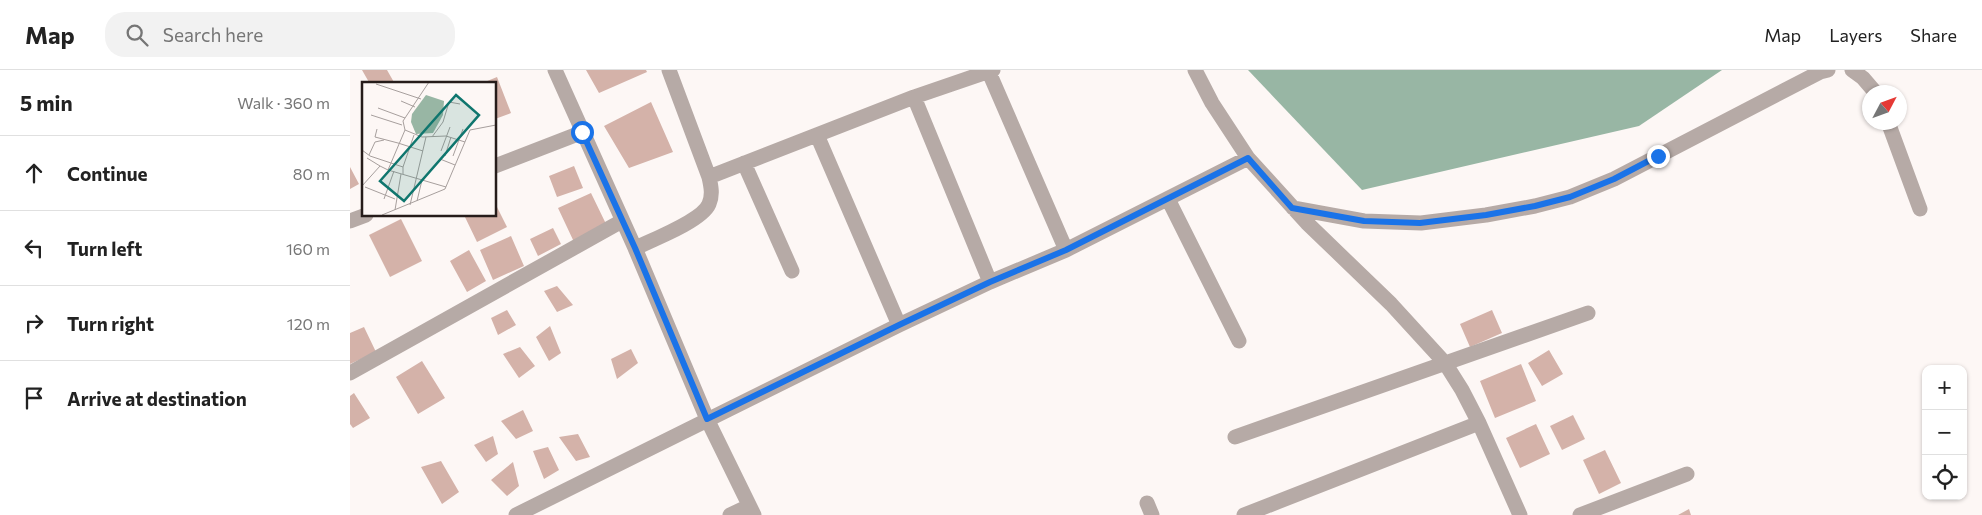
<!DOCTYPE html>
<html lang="en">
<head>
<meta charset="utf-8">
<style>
	body { margin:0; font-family:Commissioner,sans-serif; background:#f2f2f2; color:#222 }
	.controls { position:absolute; right:15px; bottom:15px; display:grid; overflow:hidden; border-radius:10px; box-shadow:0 1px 4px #0004 }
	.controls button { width:45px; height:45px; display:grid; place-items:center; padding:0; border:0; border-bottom:1px solid #e0e0e0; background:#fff; color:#222; font:25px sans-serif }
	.compass { position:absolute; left:1512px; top:15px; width:45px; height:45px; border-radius:50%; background:#fff; box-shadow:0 1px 4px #0004; rotate:49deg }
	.stop { position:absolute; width:15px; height:15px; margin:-11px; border:4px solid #1a73e8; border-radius:50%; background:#fff }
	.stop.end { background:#1a73e8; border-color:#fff; box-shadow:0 1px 5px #0008 }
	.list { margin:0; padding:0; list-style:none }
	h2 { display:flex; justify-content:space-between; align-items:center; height:65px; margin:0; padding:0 20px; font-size:21px }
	h2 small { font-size:16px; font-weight:400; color:#767676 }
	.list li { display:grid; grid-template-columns:32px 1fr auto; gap:15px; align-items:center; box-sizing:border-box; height:75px; padding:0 20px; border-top:1px solid #e0e0e0 }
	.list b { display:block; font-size:19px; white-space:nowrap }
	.list em { font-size:16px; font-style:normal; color:#767676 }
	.icon { flex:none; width:28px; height:28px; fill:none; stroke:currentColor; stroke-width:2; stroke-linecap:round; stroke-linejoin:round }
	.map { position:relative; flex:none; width:1632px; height:445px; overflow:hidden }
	header { display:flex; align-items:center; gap:30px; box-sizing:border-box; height:70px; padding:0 25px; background:#fff; border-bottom:1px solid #e0e0e0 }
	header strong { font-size:24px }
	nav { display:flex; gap:28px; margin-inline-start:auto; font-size:18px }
	.search { width:350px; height:45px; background:#f2f2f2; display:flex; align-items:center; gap:12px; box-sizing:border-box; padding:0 18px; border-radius:20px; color:#767676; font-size:19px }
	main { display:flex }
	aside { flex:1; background:#fff }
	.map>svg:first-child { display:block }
	.water { fill:#98b6a4 }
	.building { fill:#d4b2a9 }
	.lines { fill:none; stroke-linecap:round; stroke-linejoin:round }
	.minor { stroke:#b6aaa6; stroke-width:15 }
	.route { stroke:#1a73e8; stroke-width:6 }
	.inset-road { fill:none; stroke:#a79f9d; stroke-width:1 }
	.view { fill:#0f766e; fill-opacity:0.15; stroke:#0f766e; stroke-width:2.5 }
	.inset-edge { fill:none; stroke:#261c1a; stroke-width:2.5 }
</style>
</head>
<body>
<header>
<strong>Map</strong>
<div class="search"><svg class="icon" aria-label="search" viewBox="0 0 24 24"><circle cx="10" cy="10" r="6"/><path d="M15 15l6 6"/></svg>Search here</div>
<nav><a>Map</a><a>Layers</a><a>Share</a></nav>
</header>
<main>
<aside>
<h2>5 min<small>Walk · 360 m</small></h2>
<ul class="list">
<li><svg class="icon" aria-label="ahead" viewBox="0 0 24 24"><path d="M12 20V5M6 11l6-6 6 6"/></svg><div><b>Continue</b></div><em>80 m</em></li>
<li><svg class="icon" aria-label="left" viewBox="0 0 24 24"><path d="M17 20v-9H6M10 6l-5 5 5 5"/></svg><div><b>Turn left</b></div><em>160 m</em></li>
<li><svg class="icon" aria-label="right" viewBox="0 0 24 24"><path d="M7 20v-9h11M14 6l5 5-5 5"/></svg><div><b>Turn right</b></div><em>120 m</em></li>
<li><svg class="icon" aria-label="arrive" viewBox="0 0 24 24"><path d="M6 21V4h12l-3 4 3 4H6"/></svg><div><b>Arrive at destination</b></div></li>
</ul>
</aside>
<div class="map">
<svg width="1632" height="445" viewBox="0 0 1632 445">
	<rect width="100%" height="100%" fill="#fdf7f5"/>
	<path class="water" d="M898 0H1372L1289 56 1012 120Z"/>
	<path class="building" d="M12 0H37L45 14H20Z
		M236 0H296L297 2 249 23Z
		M147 7 161 43 145 49V14H130Z
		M301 32 323 82 279 98 254 56Z
		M224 96 233 118 207 127 199 106Z
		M0 97 9 114 0 119Z
		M241 123 257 156 224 172 208 138Z
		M145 133 157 157 127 172 114 145H145Z
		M51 149 72 191 40 207 19 165Z
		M203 158 211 174 188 186 180 169Z
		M161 166 174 196 143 210 130 180Z
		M119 180 136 211 117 222 100 191Z
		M207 216 223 235 207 242 194 221Z
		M157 240 166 255 148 265 141 248Z
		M1142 240 1152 263 1120 277 1110 254Z
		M200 256 211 283 199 291 186 267Z
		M14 257 26 282 0 294V263Z
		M170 277 185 296 169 308 153 284Z
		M281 279 288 293 267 309 261 289Z
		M1199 280 1213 304 1192 316 1178 293Z
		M72 291 95 328 68 344 46 307Z
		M1171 294 1186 331 1145 348 1130 311Z
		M4 323 20 348 3 358 0 354V326Z
		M173 340 183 361 166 369 151 351Z
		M1223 345 1235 369 1212 380 1200 356Z
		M1186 354 1200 384 1170 398 1156 368Z
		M228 364 240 387 226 391 209 367Z
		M143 366 148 384 136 392 124 375Z
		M198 377 209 400 194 409 183 381Z
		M1255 380 1271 413 1249 424 1233 390Z
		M91 391 109 422 92 434 71 397Z
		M163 392 169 416 157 426 141 410Z
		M1339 439 1341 445H1328Z"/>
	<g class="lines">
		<path class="minor" d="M205 0 285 178 357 349 404 445
			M638 0 716 180
			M845 0 862 33 898 88 957 153 1041 234 1095 293 1112 320 1129 353 1170 445
			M1502 0 1513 8 1525 22
			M564 27 640 212
			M1538 52 1570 139
			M467 65 549 255
			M394 93 442 201
			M145 96 233 62
			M359 107 564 27 643 0
			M818 129 889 271
			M943 138 1014 151 1071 153 1136 145 1185 136 1220 127 1264 109 1470 2 1478 0
			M0 151 16 145
			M285 178C302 170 352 151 359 134 363 125 361 116 359 107L319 0
			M0 303 272 151
			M885 367 1238 243
			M797 433 802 445
			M166 445 549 255 640 212 716 180 898 88
			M380 445 399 436
			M894 445 1129 353
			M1230 445 1337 404"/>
	</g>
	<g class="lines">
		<path class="route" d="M232 62 285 178 357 349 549 255 640 212 716 180 898 88 942 138 1014 151 1070 153 1136 145 1185 136 1220 127 1264 109 1308 86"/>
	</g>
	<g transform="translate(12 12)">
		<rect width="134" height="134" fill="#fdf7f5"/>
		<path d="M64 13 82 19 81 33 71 51 54 52 49 40 50 32Z" fill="#98b6a4"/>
		<path class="inset-road" d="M14 2 59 17M39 19 53 25M16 26 43 36M9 33 40 43M15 47 13 55 36 61M43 48 60 55 84 54 103 60M70 55 81 40 87 20 98 22M36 61 61 69M0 68 8 74 41 85V92M79 69 88 45M7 73 13 60 22 58M83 74 89 55M91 74 101 47M5 76 18 84M78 77 93 83M41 85 52 53M26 88 84 105M0 104 18 84 26 88 43 48 41 39 67 0M3 105 33 117M22 117 32 89M55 119 60 98M48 123 64 55M33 128 39 92M20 133 83 107 108 48 134 43"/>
		<path class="view" d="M94 13 117 33 42 119 18 99Z"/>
		<rect width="134" height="134" class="inset-edge"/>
	</g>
</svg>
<div class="controls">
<button>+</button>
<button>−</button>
<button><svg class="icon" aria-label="locate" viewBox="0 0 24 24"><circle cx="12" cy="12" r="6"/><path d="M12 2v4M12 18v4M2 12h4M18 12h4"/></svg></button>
</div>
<svg class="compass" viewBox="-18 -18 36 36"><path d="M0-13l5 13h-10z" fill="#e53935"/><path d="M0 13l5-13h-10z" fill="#767676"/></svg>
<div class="stop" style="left:232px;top:62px"></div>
<div class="stop end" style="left:1308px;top:86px"></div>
</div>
</main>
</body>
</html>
